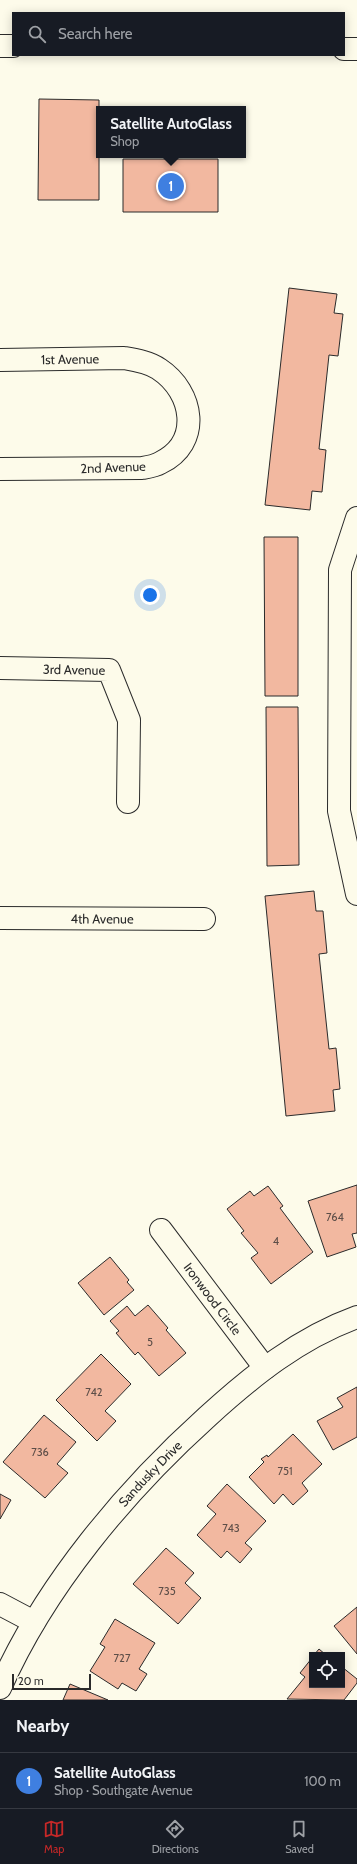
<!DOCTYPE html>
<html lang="en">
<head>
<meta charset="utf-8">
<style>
	body { margin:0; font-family:Cabin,sans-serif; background:#20242c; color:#f1f3f6 }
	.controls { position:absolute; right:12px; bottom:12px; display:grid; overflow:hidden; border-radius:0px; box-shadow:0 2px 10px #0003 }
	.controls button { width:36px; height:36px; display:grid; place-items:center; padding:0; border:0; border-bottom:1px solid #363941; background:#171b24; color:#f1f3f6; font:20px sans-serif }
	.scale { position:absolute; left:12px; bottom:10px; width:79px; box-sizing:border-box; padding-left:4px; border:2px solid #2b2b2b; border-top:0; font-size:11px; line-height:14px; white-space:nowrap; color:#2b2b2b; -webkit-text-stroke:3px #fdfbea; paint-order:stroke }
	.you { position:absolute; left:150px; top:595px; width:14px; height:14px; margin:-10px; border:3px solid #fff; border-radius:50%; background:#1a73e8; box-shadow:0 0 0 6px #1a73e833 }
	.badge { display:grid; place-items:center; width:26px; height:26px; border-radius:50%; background:#c62828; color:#fff; font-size:13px; font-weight:700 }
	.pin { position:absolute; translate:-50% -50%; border:2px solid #fff; box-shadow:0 1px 4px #0006 }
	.popup { position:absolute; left:96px; top:106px; width:150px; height:52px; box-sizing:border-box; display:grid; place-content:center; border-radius:0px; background:#171b24; filter:drop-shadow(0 1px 3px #0005); font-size:13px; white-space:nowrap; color:#9ea1a6 }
	.popup b { font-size:15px; color:#f1f3f6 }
	.popup::after { content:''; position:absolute; left:50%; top:100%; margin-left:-8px; border:8px solid transparent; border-top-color:#171b24 }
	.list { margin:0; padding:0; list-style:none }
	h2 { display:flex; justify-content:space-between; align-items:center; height:52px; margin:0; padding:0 16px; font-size:17px }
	h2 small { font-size:13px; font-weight:400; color:#9ea1a6 }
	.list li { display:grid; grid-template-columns:26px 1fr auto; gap:12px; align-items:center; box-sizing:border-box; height:56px; padding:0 16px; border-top:1px solid #363941 }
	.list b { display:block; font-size:15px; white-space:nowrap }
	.list p { margin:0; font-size:13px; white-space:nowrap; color:#9ea1a6 }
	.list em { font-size:13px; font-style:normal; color:#9ea1a6 }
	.icon { flex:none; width:22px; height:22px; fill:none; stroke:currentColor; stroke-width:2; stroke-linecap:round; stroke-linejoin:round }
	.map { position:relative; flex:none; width:357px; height:1700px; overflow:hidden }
	.search { position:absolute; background:#171b24; box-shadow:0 2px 10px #0003; left:12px; right:12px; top:12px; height:44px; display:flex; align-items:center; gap:10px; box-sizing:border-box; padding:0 14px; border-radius:0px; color:#9ea1a6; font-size:15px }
	.sheet { height:108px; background:#171b24 }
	nav { display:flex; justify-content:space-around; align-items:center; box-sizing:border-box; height:56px; border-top:1px solid #363941; background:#171b24; font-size:11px; color:#9ea1a6 }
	nav a { display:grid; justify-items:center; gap:2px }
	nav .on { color:#c62828 }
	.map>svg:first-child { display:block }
	.building { fill:#f2b8a0; stroke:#2b2b2b }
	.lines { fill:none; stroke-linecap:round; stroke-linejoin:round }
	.minor-casing { stroke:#2b2b2b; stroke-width:24 }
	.minor { stroke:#fdfbea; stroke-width:22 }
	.labels { text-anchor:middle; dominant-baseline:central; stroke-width:3; stroke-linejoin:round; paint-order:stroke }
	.number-label { font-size:11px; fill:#5d4e48 }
	.street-label { font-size:13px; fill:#2b2b2b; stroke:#fdfbea }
</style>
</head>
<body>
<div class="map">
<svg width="357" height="1700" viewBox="0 0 357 1700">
	<rect width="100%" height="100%" fill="#fdfbea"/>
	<path class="building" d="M39 99 99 100V200H38Z
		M123 159H218V212H123Z
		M289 288 337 294 334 313 343 314 338 356 329 355 319 449 326 450 322 492 312 491 310 510 265 505Z
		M264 537H298V696H265Z
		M266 707H298L299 865 267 866Z
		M314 891 316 911H323L327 953 319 954 329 1049 336 1048 340 1089 333 1090 335 1111 286 1116 265 896Z
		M357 1185V1233L352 1234 356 1247 327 1257 308 1201Z
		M268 1186 283 1206 280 1208 313 1252 271 1284 251 1258 258 1253 241 1233 244 1231 227 1209 250 1191 254 1196Z
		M110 1257 129 1280 127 1282 134 1290 104 1315 78 1283Z
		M148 1305 168 1328 166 1330 186 1353 159 1376 138 1352 135 1355 116 1333 119 1331 110 1321 127 1306 135 1316Z
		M101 1354 131 1384 105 1411 116 1421 97 1441 56 1400Z
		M357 1387V1437L333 1450 317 1421 343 1407 337 1398Z
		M44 1415 76 1442 57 1464 68 1473 45 1498 3 1462Z
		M293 1434 322 1464 302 1483 308 1491 293 1505 283 1494 274 1504 249 1477 264 1462 261 1459 267 1455 268 1457Z
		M227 1484 266 1521 245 1543 252 1549 240 1563 227 1551 221 1558 197 1535 216 1514 207 1506Z
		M0 1494 11 1500 0 1519Z
		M166 1548 194 1573 185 1583 201 1598 178 1624 133 1584Z
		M357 1607V1654L334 1626Z
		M115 1619 155 1643 139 1669 147 1674 136 1691 122 1683 118 1689 90 1671 105 1647 100 1644Z
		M319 1649 326 1655H314Z
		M312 1658V1685H342V1667L357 1679V1683L344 1700 287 1699 305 1677 300 1673Z
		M70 1684 108 1700H63Z"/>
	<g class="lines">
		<g class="minor-casing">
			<g id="minor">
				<path d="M0 46H13"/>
				<path d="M344 49H357"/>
				<path id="s1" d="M0 360 124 358C136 360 149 362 159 369 194 392 202 443 160 463 155 466 148 467 142 468L0 469"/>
				<path d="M357 518 340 570 339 811 357 894"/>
				<path id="s2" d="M0 668 109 670 129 720 128 802"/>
				<path id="s3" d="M0 918 204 919"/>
				<path id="s4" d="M161 1230 265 1368"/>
				<path d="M0 1604 34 1622"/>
				<path id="s5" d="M0 1688C45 1586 125 1491 207 1417 252 1376 299 1338 357 1317"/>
			</g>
		</g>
		<use href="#minor" class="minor"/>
	</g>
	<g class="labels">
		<g class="number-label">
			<text x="335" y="1217">764</text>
			<text x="276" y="1241">4</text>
			<text x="150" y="1342">5</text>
			<text x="94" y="1392">742</text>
			<text x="40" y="1452">736</text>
			<text x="285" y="1471">751</text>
			<text x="231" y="1528">743</text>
			<text x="167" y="1591">735</text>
			<text x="122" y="1658">727</text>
		</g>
		<g class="street-label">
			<text stroke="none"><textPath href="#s1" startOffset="70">1st Avenue</textPath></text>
			<text transform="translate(113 467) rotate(-2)">2nd Avenue</text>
			<text stroke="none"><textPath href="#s2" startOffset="74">3rd Avenue</textPath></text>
			<text stroke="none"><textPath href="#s3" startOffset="102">4th Avenue</textPath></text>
			<text stroke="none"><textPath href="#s4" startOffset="86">Ironwood Circle</textPath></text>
			<text stroke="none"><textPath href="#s5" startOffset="263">Sandusky Drive</textPath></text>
		</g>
	</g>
</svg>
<div class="controls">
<button><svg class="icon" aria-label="locate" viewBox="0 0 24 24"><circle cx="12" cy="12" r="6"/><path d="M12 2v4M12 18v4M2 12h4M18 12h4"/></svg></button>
</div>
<div class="scale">20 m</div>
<div class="you"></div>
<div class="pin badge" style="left:171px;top:186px;background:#3f7fe0">1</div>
<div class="popup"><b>Satellite AutoGlass</b>Shop</div>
<div class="search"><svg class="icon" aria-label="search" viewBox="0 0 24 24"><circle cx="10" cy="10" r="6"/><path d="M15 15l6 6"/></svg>Search here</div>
</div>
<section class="sheet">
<h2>Nearby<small></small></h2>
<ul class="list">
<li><span class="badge" style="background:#3f7fe0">1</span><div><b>Satellite AutoGlass</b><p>Shop · Southgate Avenue</p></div><em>100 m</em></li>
</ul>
</section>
<nav>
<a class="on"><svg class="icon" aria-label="map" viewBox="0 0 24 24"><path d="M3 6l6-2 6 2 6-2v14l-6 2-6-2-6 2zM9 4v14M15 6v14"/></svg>Map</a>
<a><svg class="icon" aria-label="directions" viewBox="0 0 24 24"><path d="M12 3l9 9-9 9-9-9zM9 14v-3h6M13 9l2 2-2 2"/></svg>Directions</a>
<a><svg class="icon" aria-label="saved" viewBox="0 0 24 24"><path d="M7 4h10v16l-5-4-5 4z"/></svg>Saved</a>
</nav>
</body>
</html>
